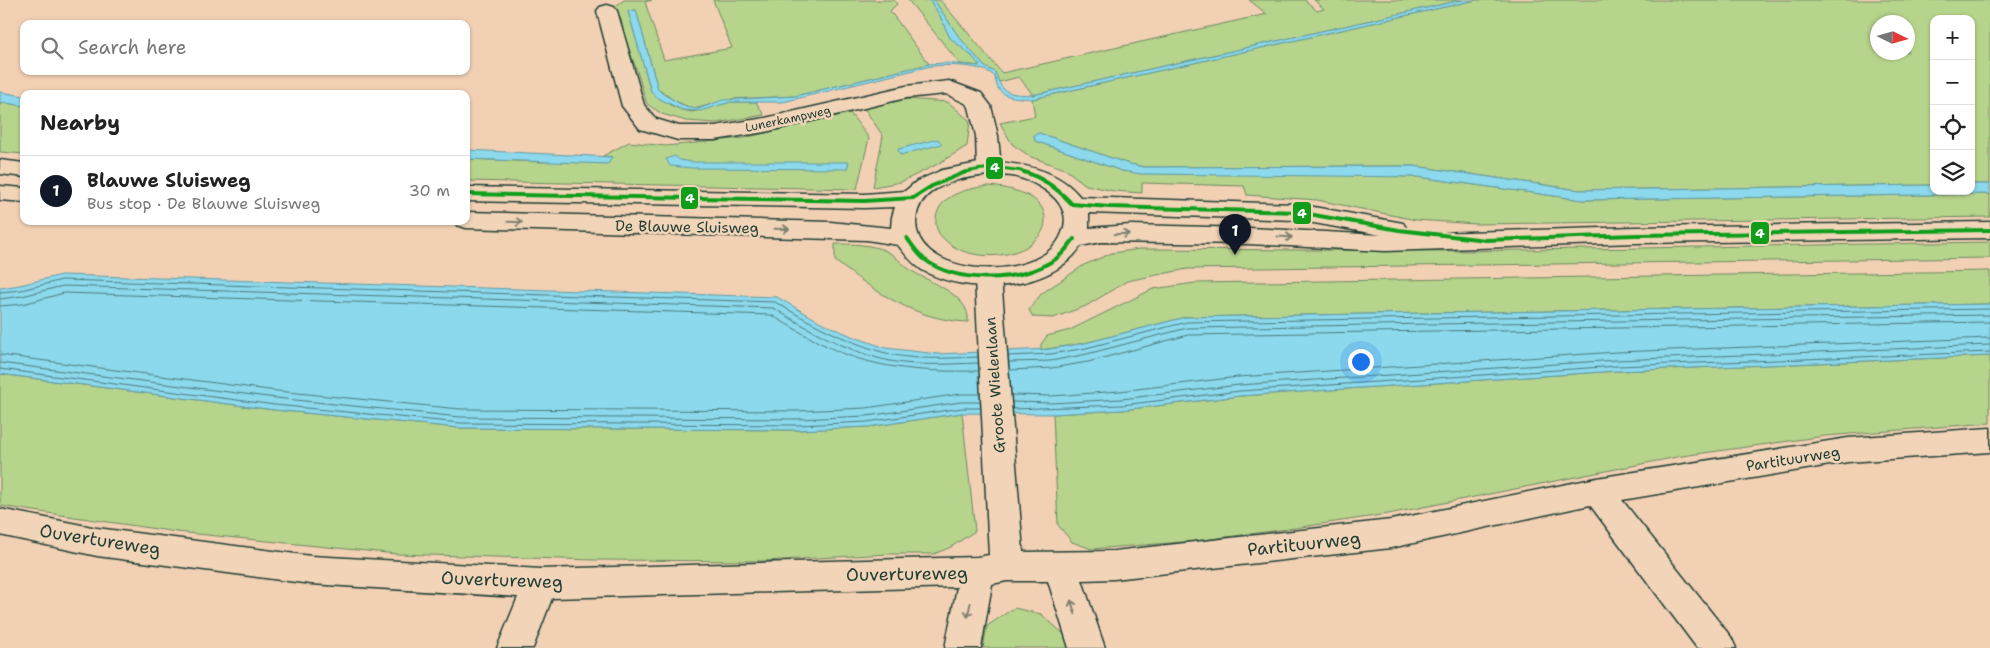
<!DOCTYPE html>
<html lang="en">
<head>
<meta charset="utf-8">
<style>
	body { margin:0; font-family:"Shantell Sans",sans-serif; background:#f6f6f6; color:#222 }
	.controls { position:absolute; right:15px; top:15px; display:grid; overflow:hidden; border-radius:10px; box-shadow:0 1px 4px #0004 }
	.controls button { width:45px; height:45px; display:grid; place-items:center; padding:0; border:0; border-bottom:1px solid #e0e0e0; background:#fff; color:#222; font:25px sans-serif }
	.compass { position:absolute; left:1870px; top:15px; width:45px; height:45px; border-radius:50%; background:#fff; box-shadow:0 1px 4px #0004; rotate:95deg }
	.you { position:absolute; left:1360px; top:361px; width:18px; height:18px; margin:-12px; border:4px solid #fff; border-radius:50%; background:#1a73e8; box-shadow:0 0 0 8px #1a73e833 }
	.badge { display:grid; place-items:center; width:32px; height:32px; border-radius:50%; background:#111827; color:#fff; font-size:16px; font-weight:700 }
	.pin { position:absolute; translate:-50% -41px; filter:drop-shadow(0 1px 2px #0008) }
	.pin::after { content:''; position:absolute; top:26px; width:18px; height:15px; background:inherit; clip-path:polygon(0 0,100% 0,50% 100%) }
	.list { margin:0; padding:0; list-style:none }
	h2 { display:flex; justify-content:space-between; align-items:center; height:65px; margin:0; padding:0 20px; font-size:21px }
	h2 small { font-size:16px; font-weight:400; color:#767676 }
	.list li { display:grid; grid-template-columns:32px 1fr auto; gap:15px; align-items:center; box-sizing:border-box; height:70px; padding:0 20px; border-top:1px solid #e0e0e0 }
	.list b { display:block; font-size:19px; white-space:nowrap }
	.list p { margin:0; font-size:16px; white-space:nowrap; color:#767676 }
	.list em { font-size:16px; font-style:normal; color:#767676 }
	.icon { flex:none; width:28px; height:28px; fill:none; stroke:currentColor; stroke-width:2; stroke-linecap:round; stroke-linejoin:round }
	.map { position:relative; flex:none; width:1990px; height:648px; overflow:hidden }
	.search { position:absolute; background:#fff; box-shadow:0 1px 4px #0004; left:20px; top:20px; width:450px; height:55px; display:flex; align-items:center; gap:12px; box-sizing:border-box; padding:0 18px; border-radius:10px; color:#767676; font-size:19px }
	.panel { position:absolute; background:#fff; box-shadow:0 1px 4px #0004; left:20px; top:90px; width:450px; height:135px; border-radius:10px }
	.map>svg:first-child { display:block }
	.green { fill:#b7d48c; stroke:#6b8860; fill-rule:evenodd }
	.water { fill:#8cd8ec; stroke:#609aa2 }
	.lines { fill:none; stroke-linecap:round; stroke-linejoin:round }
	.shore { stroke:#4b7b7e; stroke-width:1 }
	.street-casing { stroke:#1f3d34; stroke-width:3 }
	.secondary-casing { stroke:#1f3d34; stroke-width:3 }
	.street { fill:#f2d5b8; fill-rule:evenodd }
	.secondary { fill:#f2d5b8; fill-rule:evenodd }
	.bus-1-far1-casing { stroke:#f2d5b8; stroke-width:6 }
	.bus-1-casing { stroke:#f2d5b8; stroke-width:8 }
	.bus-1-far1 { stroke:#109e1a; stroke-width:3 }
	.bus-1 { stroke:#109e1a; stroke-width:4 }
	.oneway { stroke:#7e816f }
	.labels { text-anchor:middle; dominant-baseline:central; stroke-width:5; stroke-linejoin:round; paint-order:stroke }
	.far-street-label { font-size:12px; fill:#1f3d34; stroke:#f2d5b8 }
	.street-label { font-size:15px; fill:#1f3d34; stroke:#f2d5b8 }
	.near-street-label { font-size:18px; fill:#1f3d34; stroke:#f2d5b8 }
	.line-badge { stroke:#f2d5b8; stroke-width:2 }
	.badge-label { font-size:14px; text-anchor:middle; font-weight:bold; fill:#fff }
</style>
</head>
<body>
<div class="map">
<svg width="1990" height="648" viewBox="0 0 1990 648">
	<rect width="100%" height="100%" fill="#f2d0b4"/>
	<filter id="ink" filterUnits="userSpaceOnUse"><feTurbulence type="fractalNoise" baseFrequency=".02" numOctaves="2"/><feDisplacementMap in="SourceGraphic" scale="10" xChannelSelector="R" yChannelSelector="G"/><feConvolveMatrix kernelMatrix="1 2 1 2 8 2 1 2 1" color-interpolation-filters="sRGB"/></filter>
	<g filter="url(#ink)">
		<path class="green" d="M624 0H652L645 2 664 60 732 48 713 0H894L897 4 890 11 929 64 795 96 732 99 694 109 675 101 658 89 636 10 628 11 651 91 670 105 682 110 692 112 731 102H756L764 115 716 123 686 121 662 114 647 104 636 68 613 8Z
			M908 0H929L939 14 950 38 972 56 981 66 960 64Z
			M934 0H940L1002 73 1267 14 1249 0H1305L1317 11 1324 9 1314 0H1462L1033 95 1019 77 999 82 995 72 985 67 959 37Z
			M1476 0H1990V184H1971V19H1934V185L1579 190 1414 166 1144 167 1126 163 1039 133 1035 141 1122 171 1418 177 1583 200 1990 194V217L1476 224 1416 220 1317 200 1247 195 1244 186 1142 183V193L1114 191 1086 185 1065 169 1031 157 1012 144 1000 123 1035 116 1032 99ZM1878 22H1908V52H1878Z
			M906 99 948 102 970 121 967 146 936 165 901 182 873 187 883 136 864 108Z
			M0 102 24 106V154L0 152Z
			M850 113 869 138 857 189 466 181V159L541 162 612 157 603 156 629 142 666 146 744 138Z
			M989 186C1009 188 1046 194 1045 221 1045 233 1035 241 1026 247 1003 260 963 259 944 239 938 234 935 226 936 219 938 194 970 188 989 186Z
			M1990 242V258L1187 269 1127 281 1086 306 1053 318 1033 317 1029 310 1041 294 1084 265 1112 253 1140 249 1467 251Z
			M835 244C852 244 873 244 888 252 896 256 902 264 909 269 927 282 971 294 968 322 915 320 876 292 835 261Z
			M1990 271V304L1186 317 1085 343 1041 350V344L1047 336 1070 330 1153 289 1195 283Z
			M1990 356V423L1825 436 1682 456 1388 514 1288 529 1195 541 1092 549 1072 542 1058 525 1053 414 1122 410 1240 396 1618 371Z
			M0 374 274 410 459 428 798 430 868 427 962 413 975 531 951 547 934 554H889L763 561 595 560 397 554 177 532 0 506Z
			M1014 608 1041 614 1066 636 1069 648H983L987 626Z"/>
		<path class="water" d="M929 0H934L959 37 985 67 995 72C998 77 998 83 1002 87 1008 96 1024 94 1033 95L1462 0H1476L1032 99C1013 97 997 99 995 77 985 64 946 65 931 66L783 102H731L700 111 682 110 656 97 651 91 628 11 636 10 658 89 663 94 686 107 698 109 723 100 795 96 929 64 944 63 980 66 972 56 950 38 939 14Z
			M0 92 24 96V106L0 102Z
			M1039 133 1126 163 1144 167 1414 166 1579 190 1934 185V191H1971V184H1990V194L1583 200 1418 177 1141 174 1122 171 1035 141 1034 135Z
			M938 139 942 144 900 155 898 149Z
			M466 150 612 157 608 164 466 159Z
			M675 156 680 160 692 162H849L847 169 692 168 670 166 666 159Z
			M61 275 777 297 824 324 854 337 886 348 937 354 1050 349 1085 343 1186 317 1990 304V356L1618 371 1240 396 1122 410 1053 414 962 413 868 427 798 430 459 428 274 410 0 374V288L20 285Z"/>
		<g class="lines">
			<path class="shore" d="M0 292 21 290 62 280 775 302C809 322 844 341 882 352 909 361 950 358 978 357
				M0 299 22 296 63 286 773 308C807 328 843 349 881 359 911 367 947 364 978 363
				M0 306 23 304 64 293 771 315C792 327 812 340 835 350 881 370 929 372 978 371
				M0 355 277 391 460 409 797 411 866 408 960 394H980
				M1009 356 1051 354 1086 348 1187 322 1990 309
				M1009 362 1051 361 1087 354 1187 328 1990 315
				M0 363 276 398 460 417 798 419 867 416 961 402H980
				M0 369 275 405 460 423 798 425 867 422 962 408H980
				M1010 370 1052 368 1088 362 1188 335 1990 322
				M1012 395 1052 396 1120 391 1238 377 1617 352 1990 338
				M1012 402 1053 403 1121 399 1239 385 1617 360 1990 345
				M1013 409 1122 405 1240 391 1618 366 1990 352"/>
			<g class="street-casing">
				<path id="street" d="M607 5 614 7 617 11 644 105 656 119 679 126H715L765 118 906 86 949 81 981 93 991 106 998 136 1001 168 997 173 989 175 981 173 977 168 976 136 969 107 965 103 946 94 906 98 765 132 715 140H678L640 129 622 106 597 11 600 7Z
					M988 269 997 272 1001 278 1023 552 1114 551 1391 520 1597 478 1848 438 1990 428V452L1848 462 1622 500 1731 637 1736 648H1697L1590 505 1391 548 1114 579 1082 580 1105 648H1069L1048 581H1007L992 584 981 648H945L957 587 552 598 533 648H497L518 597 311 584 97 556 0 535V509L97 528 311 556 541 569 977 557 989 555 975 278 979 272Z"/>
			</g>
			<g class="secondary-casing">
				<path id="secondary" d="M0 160 24 163V177L0 174Z
					M989 161C1022 164 1058 169 1080 197L1297 204 1403 223 1407 229 1403 234 1636 227 1990 222V238L1636 243 1385 251 1249 244 1101 242 1081 246C1051 292 967 296 922 270 912 263 905 254 898 245L867 240 466 228 457 225 454 221H466V212L830 222 891 228 892 217 895 207 864 208 466 201V187L864 194 905 191 917 181 942 170ZM989 175C997 176 1004 175 1012 176 1030 179 1057 193 1063 211 1066 218 1065 226 1062 233 1042 288 898 278 918 210 927 183 965 177 989 175ZM1089 213 1297 220 1381 235 1249 228 1131 225 1089 228Z
					M0 186 24 188V202L0 200Z"/>
			</g>
			<use href="#street" class="street"/>
			<use href="#secondary" class="secondary"/>
			<g class="bus-1-far1-casing">
				<path id="bus-1-far1" d="M962 173C984 167 1006 166 1028 173"/>
			</g>
			<g class="bus-1-casing">
				<path id="bus-1" d="M1024 172C1044 178 1058 189 1072 204
					M466 194 864 201 913 198
					M913 198 932 186 966 172
					M1072 204 1110 207 1297 212 1399 230 1486 240 1636 235 1990 230
					M907 238C912 245 917 253 924 259 956 284 1016 282 1049 263 1060 258 1067 248 1074 239"/>
			</g>
			<use href="#bus-1-far1" class="bus-1-far1"/>
			<use href="#bus-1" class="bus-1"/>
		</g>
		<defs><path id="oneway-shaft" d="M-6 0H5M1.5-3L5.5 0L1.5 3" fill="none" stroke-width="1.6" stroke-linecap="round" stroke-linejoin="round" transform="scale(1.25)"/></defs>
		<g class="oneway">
			<use href="#oneway-shaft" transform="translate(515 222) rotate(2)"/>
			<use href="#oneway-shaft" transform="translate(782 229) rotate(1)"/>
			<use href="#oneway-shaft" transform="translate(1122 234) rotate(-2)"/>
			<use href="#oneway-shaft" transform="translate(1285 237) rotate(3)"/>
			<use href="#oneway-shaft" transform="translate(1073 607) rotate(-108)"/>
			<use href="#oneway-shaft" transform="translate(969 610) rotate(102)"/>
		</g>
	</g>
	<g class="labels">
		<g class="far-street-label">
			<text transform="translate(788 119) rotate(-12)">Lunerkampweg</text>
		</g>
		<g class="street-label">
			<text transform="translate(687 227) rotate(1)">De Blauwe Sluisweg</text>
			<text transform="translate(995 385) rotate(-94)">Groote Wielenlaan</text>
			<text transform="translate(1793 459) rotate(-9)">Partituurweg</text>
		</g>
		<g class="near-street-label">
			<text transform="translate(100 540) rotate(9)">Ouvertureweg</text>
			<text transform="translate(1304 544) rotate(-6)">Partituurweg</text>
			<text transform="translate(907 574) rotate(-1)">Ouvertureweg</text>
			<text transform="translate(502 580) rotate(2)">Ouvertureweg</text>
		</g>
	</g>
	<g class="line-badge">
		<rect x="985" y="156" width="19" height="24" rx="5" fill="#109e1a"/>
		<rect x="680" y="186" width="19" height="24" rx="5" fill="#109e1a"/>
		<rect x="1292" y="201" width="20" height="24" rx="5" fill="#109e1a"/>
		<rect x="1750" y="221" width="20" height="24" rx="5" fill="#109e1a"/>
	</g>
	<g class="badge-label">
		<text x="995" y="172">4</text>
		<text x="690" y="203">4</text>
		<text x="1302" y="218">4</text>
		<text x="1760" y="238">4</text>
	</g>
</svg>
<div class="controls">
<button>+</button>
<button>−</button>
<button><svg class="icon" aria-label="locate" viewBox="0 0 24 24"><circle cx="12" cy="12" r="6"/><path d="M12 2v4M12 18v4M2 12h4M18 12h4"/></svg></button>
<button><svg class="icon" aria-label="layers" viewBox="0 0 24 24"><path d="M12 4l9 5-9 5-9-5zM3 14l9 5 9-5"/></svg></button>
</div>
<svg class="compass" viewBox="-18 -18 36 36"><path d="M0-13l5 13h-10z" fill="#e53935"/><path d="M0 13l5-13h-10z" fill="#767676"/></svg>
<div class="you"></div>
<div class="pin badge" style="left:1235px;top:255px">1</div>
<div class="search"><svg class="icon" aria-label="search" viewBox="0 0 24 24"><circle cx="10" cy="10" r="6"/><path d="M15 15l6 6"/></svg>Search here</div>
<section class="panel">
<h2>Nearby<small></small></h2>
<ul class="list">
<li><span class="badge">1</span><div><b>Blauwe Sluisweg</b><p>Bus stop · De Blauwe Sluisweg</p></div><em>30 m</em></li>
</ul>
</section>
</div>
</body>
</html>
